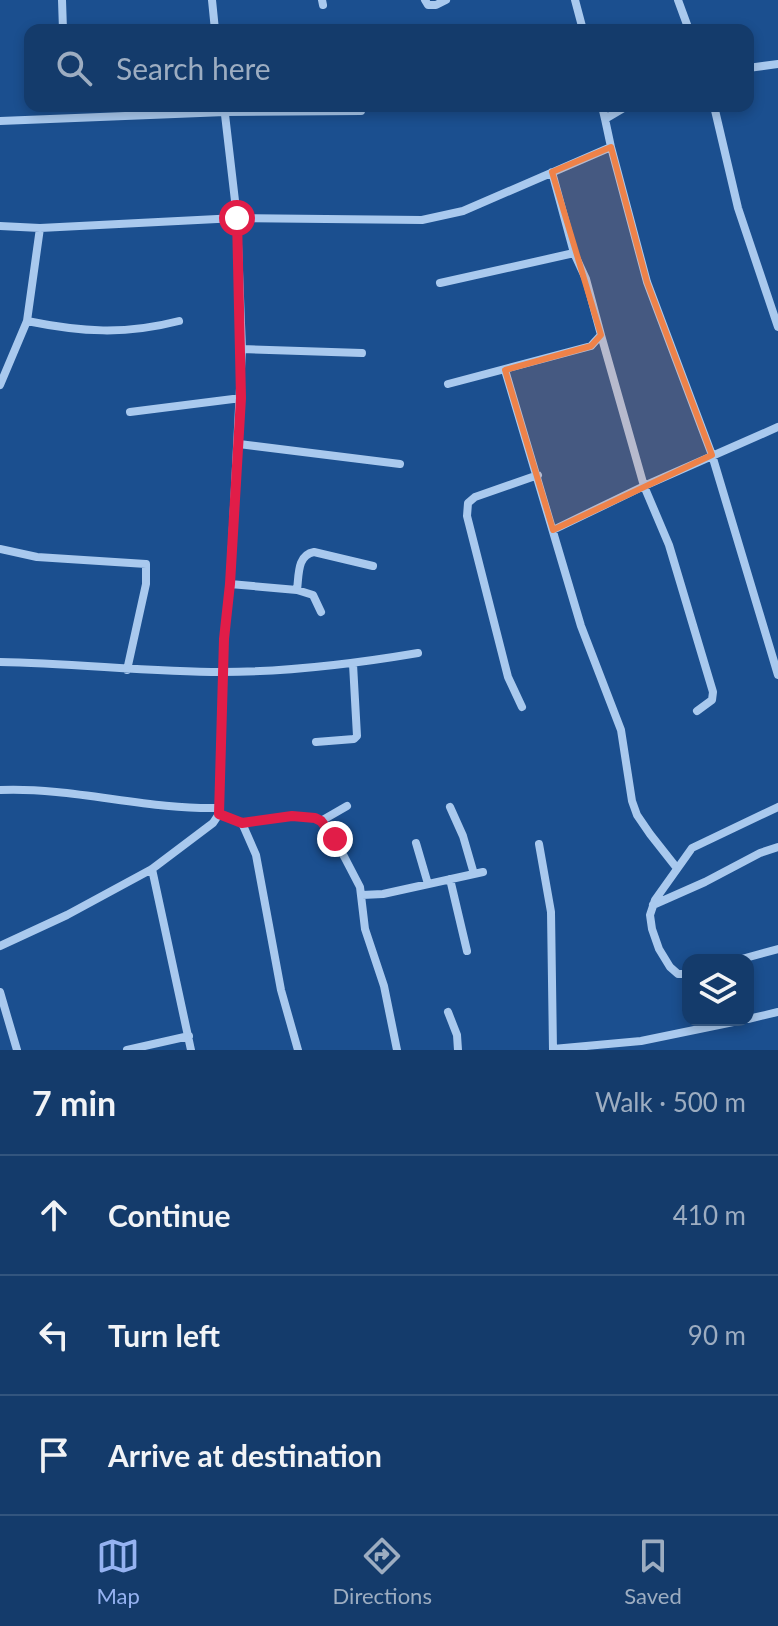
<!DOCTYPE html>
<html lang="en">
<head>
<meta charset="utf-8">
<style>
	body { margin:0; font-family:Lato,sans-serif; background:#214673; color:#f1f3f6 }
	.controls { position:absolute; right:24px; bottom:24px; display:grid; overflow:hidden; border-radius:16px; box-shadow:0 4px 12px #0003 }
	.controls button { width:72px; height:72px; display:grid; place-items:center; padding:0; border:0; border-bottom:2px solid #33557e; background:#143b6b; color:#f1f3f6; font:40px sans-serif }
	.stop { position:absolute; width:24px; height:24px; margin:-18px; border:6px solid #e11d48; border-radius:50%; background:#fff }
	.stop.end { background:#e11d48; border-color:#fff; box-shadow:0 2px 8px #0008 }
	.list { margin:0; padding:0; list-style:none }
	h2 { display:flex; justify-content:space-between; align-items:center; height:104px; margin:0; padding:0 32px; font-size:34px }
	h2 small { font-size:26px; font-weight:400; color:#9dadc1 }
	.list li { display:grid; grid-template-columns:52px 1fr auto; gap:24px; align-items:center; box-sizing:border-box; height:120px; padding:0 32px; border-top:2px solid #33557e }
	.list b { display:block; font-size:30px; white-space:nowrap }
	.list em { font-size:26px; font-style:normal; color:#9dadc1 }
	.icon { flex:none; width:44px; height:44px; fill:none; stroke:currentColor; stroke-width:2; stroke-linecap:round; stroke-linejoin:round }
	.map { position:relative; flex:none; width:778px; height:1050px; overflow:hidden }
	.search { position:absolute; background:#143b6b; box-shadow:0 4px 12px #0003; left:24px; right:24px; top:24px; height:88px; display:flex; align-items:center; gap:20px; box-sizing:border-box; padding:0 28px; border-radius:16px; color:#9dadc1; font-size:30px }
	.sheet { height:464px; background:#143b6b }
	nav { display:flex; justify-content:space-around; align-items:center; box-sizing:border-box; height:112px; border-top:2px solid #33557e; background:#143b6b; font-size:22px; color:#9dadc1 }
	nav a { display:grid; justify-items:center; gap:4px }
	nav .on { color:#95b2f1 }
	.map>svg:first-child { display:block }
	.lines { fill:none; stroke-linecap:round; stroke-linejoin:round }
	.minor { stroke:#a9c9ee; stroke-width:8 }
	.route { stroke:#e11d48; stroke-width:10 }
	.marked { fill:#ee8249; fill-opacity:0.2; stroke:#ee8249; stroke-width:6; stroke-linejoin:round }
</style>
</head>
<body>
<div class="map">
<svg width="778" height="1050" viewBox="0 0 778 1050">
	<rect width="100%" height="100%" fill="#1b4f8f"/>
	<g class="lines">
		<path class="minor" d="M62 0 63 30
			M212 0 215 30
			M322 0 323 5
			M425 0 428 5H436L446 0
			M575 0 583 30
			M678 0 689 30
			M748 68 778 64
			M602 106 605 119
			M714 106 738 208 778 327
			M0 121 225 112 361 111
			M611 147 647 282 712 455 778 675
			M0 226 40 228
			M440 283 574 253
			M27 321C81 332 125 335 179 321
			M601 335 644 486 669 545 713 692 712 700 697 711
			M242 349 362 353
			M505 370 581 626 621 730 632 801 637 815 650 834 676 867
			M448 384 591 346 601 335 586 279 574 253 552 172
			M0 385 27 321 40 228 237 218 422 220 463 211 611 147 605 119 627 106
			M130 412 241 398
			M239 444 400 464
			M553 530 644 486 778 427
			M0 549 37 557 146 564V584L127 670
			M230 584 297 590 313 595 321 612
			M297 590C299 575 297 555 314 552L373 566
			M0 662C74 663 148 672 222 672 288 672 353 664 418 653
			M522 707 508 677 467 516 468 503 475 497 538 475
			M316 742 354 739 357 736 353 664
			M0 790C74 787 146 810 220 808
			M450 807 463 836 474 874
			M219 814 242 823 256 855 281 990 298 1050
			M321 821 347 806
			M242 823 292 816 315 818 321 821 335 839 360 887 365 929 384 986 397 1050
			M416 843 428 884
			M539 844 551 912 553 1050
			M152 869 191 1050
			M450 879 467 951
			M362 895 383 894 483 872
			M653 905 705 882 760 853 778 847
			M0 946 67 915 152 869 213 823 219 814 224 639 230 584 242 349 237 218 224 106
			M738 960 778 949
			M688 974H678L670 967 659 949 652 929 650 915 655 900 692 848 778 807
			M0 992 17 1050
			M448 1012 457 1035 458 1050
			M748 1019 778 1012
			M553 1049 641 1041 743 1020
			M127 1050 189 1036"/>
	</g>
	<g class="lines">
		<path class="route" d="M237 218 241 398 230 584 224 639 219 814 242 823 292 816 315 818 321 821 335 839"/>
	</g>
	<path class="marked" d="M611 147 647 282 712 455 553 530 505 370 591 346 601 335 552 172Z"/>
</svg>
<div class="controls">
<button><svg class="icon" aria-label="layers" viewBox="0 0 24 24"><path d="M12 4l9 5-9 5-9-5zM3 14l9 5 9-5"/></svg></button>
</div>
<div class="stop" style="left:237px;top:218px"></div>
<div class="stop end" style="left:335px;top:839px"></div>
<div class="search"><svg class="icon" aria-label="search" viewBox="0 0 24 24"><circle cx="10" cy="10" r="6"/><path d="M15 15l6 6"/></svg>Search here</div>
</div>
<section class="sheet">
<h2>7 min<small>Walk · 500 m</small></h2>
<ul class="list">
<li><svg class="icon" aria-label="ahead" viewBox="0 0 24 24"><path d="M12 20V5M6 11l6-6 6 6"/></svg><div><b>Continue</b></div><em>410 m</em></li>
<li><svg class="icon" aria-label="left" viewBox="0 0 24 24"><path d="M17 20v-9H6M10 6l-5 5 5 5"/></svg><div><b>Turn left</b></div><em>90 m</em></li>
<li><svg class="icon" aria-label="arrive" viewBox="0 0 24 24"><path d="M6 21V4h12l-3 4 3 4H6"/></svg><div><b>Arrive at destination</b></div></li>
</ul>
</section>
<nav>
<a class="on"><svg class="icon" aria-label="map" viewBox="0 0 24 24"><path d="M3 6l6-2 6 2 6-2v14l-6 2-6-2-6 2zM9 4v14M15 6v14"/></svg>Map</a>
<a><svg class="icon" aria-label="directions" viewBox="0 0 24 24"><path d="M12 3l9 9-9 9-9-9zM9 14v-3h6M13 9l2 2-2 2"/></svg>Directions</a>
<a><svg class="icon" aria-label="saved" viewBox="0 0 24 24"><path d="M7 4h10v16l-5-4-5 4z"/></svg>Saved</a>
</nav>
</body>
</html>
